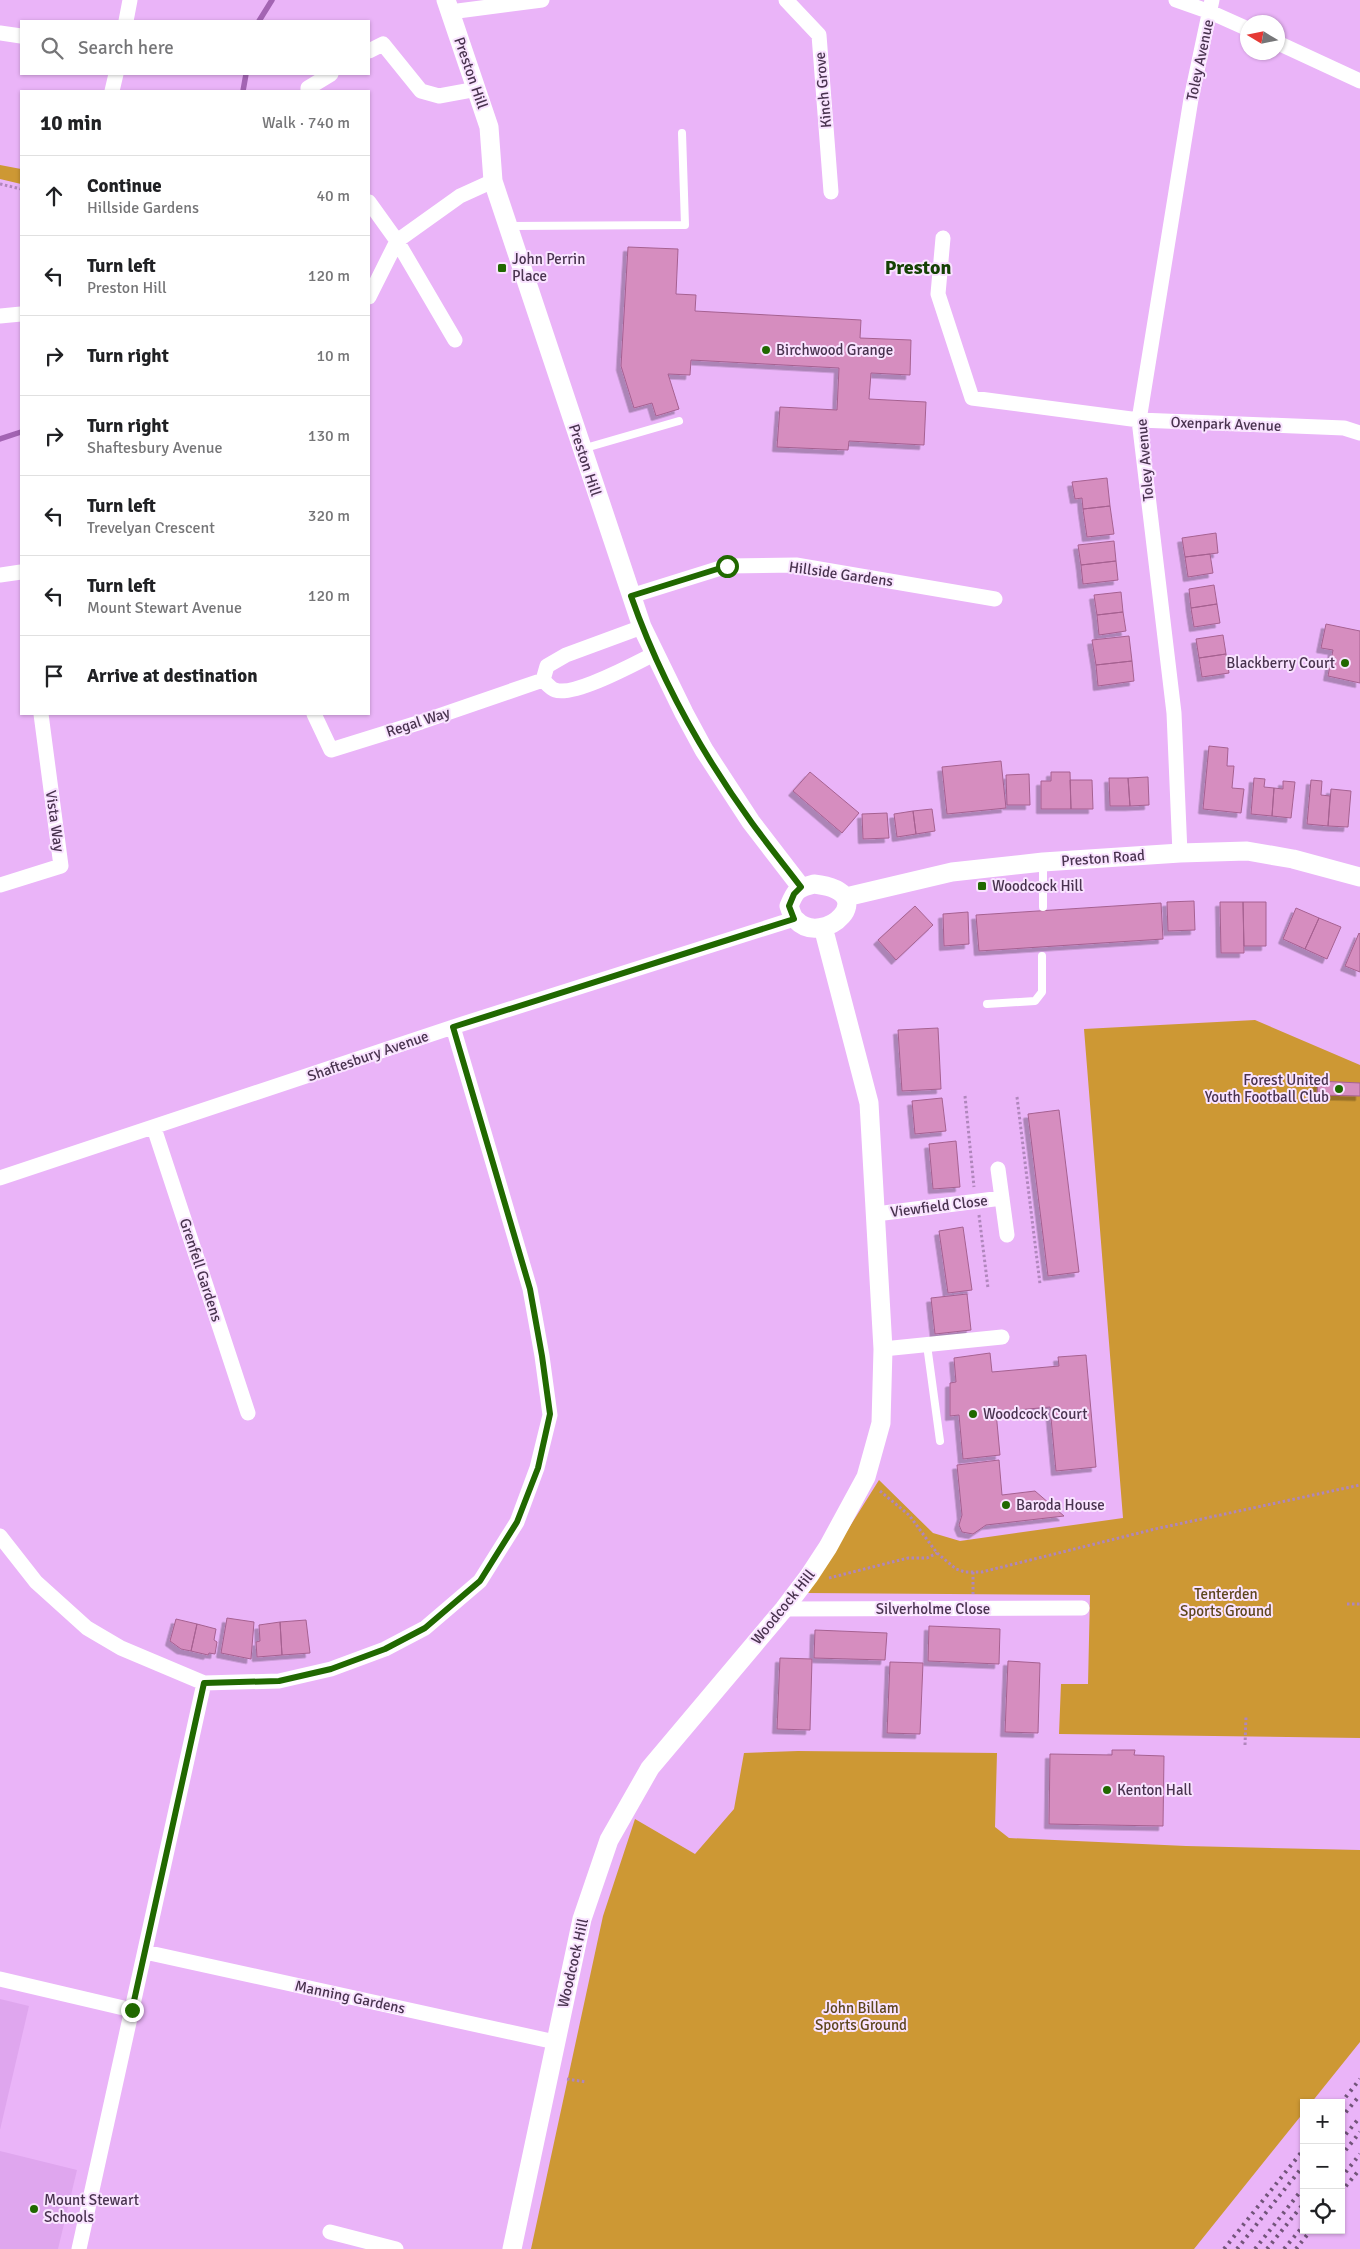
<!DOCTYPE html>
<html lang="en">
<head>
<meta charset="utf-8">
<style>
	body { margin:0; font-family:Signika,sans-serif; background:#f2f2f2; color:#202124 }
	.controls { position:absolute; right:15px; bottom:15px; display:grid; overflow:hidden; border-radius:0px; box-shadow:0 1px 4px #0004 }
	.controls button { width:45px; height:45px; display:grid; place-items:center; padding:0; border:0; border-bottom:1px solid #e0e0e0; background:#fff; color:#202124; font:25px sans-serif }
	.compass { position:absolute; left:1240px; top:15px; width:45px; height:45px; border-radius:50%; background:#fff; box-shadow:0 1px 4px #0004; rotate:280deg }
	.stop { position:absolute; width:15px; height:15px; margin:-11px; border:4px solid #206800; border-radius:50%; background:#fff }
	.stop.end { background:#206800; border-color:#fff; box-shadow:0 1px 5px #0008 }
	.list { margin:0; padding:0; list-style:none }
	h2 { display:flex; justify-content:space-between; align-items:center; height:65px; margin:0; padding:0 20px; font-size:21px }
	h2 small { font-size:16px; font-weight:400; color:#757577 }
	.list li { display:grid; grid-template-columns:32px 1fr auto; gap:15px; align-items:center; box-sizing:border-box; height:80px; padding:0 20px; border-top:1px solid #e0e0e0 }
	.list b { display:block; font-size:19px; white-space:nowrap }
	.list p { margin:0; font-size:16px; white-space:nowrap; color:#757577 }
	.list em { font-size:16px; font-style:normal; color:#757577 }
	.icon { flex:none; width:28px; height:28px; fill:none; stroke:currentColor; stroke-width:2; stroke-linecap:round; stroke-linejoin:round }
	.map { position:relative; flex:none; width:1360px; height:2249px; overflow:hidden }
	.search { position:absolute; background:#fff; box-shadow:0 1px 4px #0004; left:20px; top:20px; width:350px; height:55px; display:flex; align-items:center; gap:12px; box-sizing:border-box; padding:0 18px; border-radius:0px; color:#757577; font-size:19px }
	.panel { position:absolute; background:#fff; box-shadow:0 1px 4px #0004; left:20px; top:90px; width:350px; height:625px; border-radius:0px }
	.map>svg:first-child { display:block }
	.built { fill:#dfa6ee }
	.green { fill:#cd9834 }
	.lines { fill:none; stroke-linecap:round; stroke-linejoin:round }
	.stream { stroke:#a364b3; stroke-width:5.5 }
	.building { fill:#d68dbf; stroke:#a66191; filter:url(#shadow) }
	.path { stroke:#b086bc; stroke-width:3; stroke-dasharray:2.5 2.5; stroke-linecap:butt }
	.service { stroke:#fff; stroke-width:8 }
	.minor { stroke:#fff; stroke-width:15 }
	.tertiary { stroke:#fff; stroke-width:19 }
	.rail { stroke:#72547a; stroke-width:4; stroke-dasharray:2.5 5; stroke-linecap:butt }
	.route { stroke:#206800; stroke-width:6 }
	.poi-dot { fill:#206800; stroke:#f9e3ff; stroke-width:2 }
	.labels { text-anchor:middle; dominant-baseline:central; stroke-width:4; stroke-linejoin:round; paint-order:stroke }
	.street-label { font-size:15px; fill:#49334f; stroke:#f9e3ff }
	.poi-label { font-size:15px; fill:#49334f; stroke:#f9e3ff; text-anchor:start }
	.park-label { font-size:15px; fill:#5d451c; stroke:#f9e3ff }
	.district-label { font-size:20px; font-weight:bold; fill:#144104; stroke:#f9e3ff }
</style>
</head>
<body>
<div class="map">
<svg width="1360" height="2249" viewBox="0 0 1360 2249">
	<defs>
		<filter id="shadow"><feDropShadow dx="-4.5" dy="4.5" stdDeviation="0" flood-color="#0004"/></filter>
	</defs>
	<rect width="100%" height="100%" fill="#eab4f8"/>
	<path class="built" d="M0 1999 29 2006 0 2130Z
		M0 2151 77 2170 58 2249H0Z"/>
	<path class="green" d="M0 165 21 169V184L0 179Z
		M1255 1020 1360 1065V1738L1059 1734 1061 1684H1088L1090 1595 808 1593 879 1480 933 1533 960 1541 1123 1518 1084 1029Z
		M798 1751 997 1753 995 1827 1009 1838 1186 1846 1360 1850V2042L1311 2103H1304V2112L1194 2249H531L603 1916 635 1819 695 1854 734 1809 744 1753Z"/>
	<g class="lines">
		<path class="stream" d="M259 21 272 0
			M243 91 246 74
			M0 439 21 432"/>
	</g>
	<path class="building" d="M628 247 678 249 676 294 696 295 695 311 861 320 860 338 911 340 910 375 871 373 869 399 926 402 924 445 849 441 848 450 777 447 780 407 837 410 839 368 691 360 690 375 668 374 679 409 656 416 652 403 634 408 621 366Z
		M1107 478 1110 506 1083 509 1082 498 1075 499 1072 482Z
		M1110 506 1114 534 1087 537 1083 509Z
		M1216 533 1218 553 1185 557 1182 538Z
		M1114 541 1116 561 1081 565 1078 545Z
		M1210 554 1213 573 1188 577 1185 557Z
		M1116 561 1118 580 1083 584 1081 565Z
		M1214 585 1217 604 1191 608 1189 589Z
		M1121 592 1123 612 1097 615 1094 595Z
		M1217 604 1220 623 1194 627 1191 608Z
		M1123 612 1126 631 1099 635 1097 615Z
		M1326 624 1360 631V683L1328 676 1333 650 1321 648Z
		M1223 635 1226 654 1199 658 1196 639Z
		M1129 636 1132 661 1096 665 1092 640Z
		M1226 654 1229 673 1202 677 1199 658Z
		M1132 661 1134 681 1098 686 1096 665Z
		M1209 746 1228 748 1227 766H1234L1232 788 1244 789 1241 813 1203 809Z
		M1001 761 1006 808 947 814 942 767Z
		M810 772 859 813 842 833 793 791Z
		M1051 772H1070L1071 809H1041V781H1051Z
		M1029 774 1030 805H1007L1006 775Z
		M1148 777 1149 805 1130 806 1128 778Z
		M1109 778H1128L1130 806H1110Z
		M1254 778 1265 779 1264 787 1274 788 1272 816 1251 814Z
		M1070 780H1092L1093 809H1071Z
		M1311 780 1322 781 1321 795 1330 796 1328 826 1307 824Z
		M1283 781 1295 782 1291 818 1272 816 1274 788 1283 789Z
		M1331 789 1351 791 1348 827 1328 826Z
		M932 809 935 831 916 834 913 811Z
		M913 811 916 834 897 837 894 814Z
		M887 813 889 838 863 839 862 814Z
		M1194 901 1195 930 1168 931 1167 902Z
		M1220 902H1243L1244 953H1221Z
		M1243 902H1266V946H1244Z
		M1161 903 1163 939 979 951 976 915Z
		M915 906 933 925 896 960 878 940Z
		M1296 908 1319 918 1305 949 1283 939Z
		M968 912 969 944 944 946 943 914Z
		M1319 918 1341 927 1327 959 1305 949Z
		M1359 933 1360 934V972L1345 966Z
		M938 1028 941 1089 902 1091 898 1030Z
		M1318 1081 1360 1083V1096L1317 1095Z
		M942 1098 946 1131 915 1134 912 1101Z
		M1059 1110 1079 1272 1048 1276 1028 1114Z
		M956 1141 960 1187 933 1189 929 1144Z
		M963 1227 972 1290 948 1293 939 1231Z
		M967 1294 971 1330 935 1334 931 1298Z
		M990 1353 992 1372 1059 1366 1058 1357 1086 1355 1096 1467 1056 1471 1050 1407 996 1412 1000 1455 963 1459 959 1415 950 1416V1383L956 1382 954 1358Z
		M999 1460 1002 1495 1035 1491 1064 1516 986 1525 973 1534 962 1532 959 1525 962 1515 957 1465Z
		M227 1618 254 1622 251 1659 221 1653Z
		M176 1619 197 1624 191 1651 181 1649 170 1641Z
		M306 1620 310 1653 282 1655 280 1622Z
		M280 1622 282 1655 257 1657 256 1642 260 1641 259 1625Z
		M197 1624 216 1629 214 1640 217 1642 215 1654 209 1653 208 1655 191 1651Z
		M929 1626 1000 1629 999 1664 928 1661Z
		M815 1630 887 1633 885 1660 814 1658Z
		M780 1658 812 1659 810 1730 777 1729Z
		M1008 1661 1040 1663 1038 1733 1005 1732Z
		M890 1662 923 1663 920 1734 887 1733Z
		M1112 1750H1135L1134 1755 1164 1756 1163 1826 1049 1824 1050 1754 1112 1755Z"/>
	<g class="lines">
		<path class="path" d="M0 184 21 189
			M965 1096 974 1187
			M1017 1097 1040 1284
			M979 1215 988 1288
			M880 1491 909 1515 937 1553 956 1569 965 1572H982L1155 1529 1360 1485
			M973 1572V1594
			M829 1578 908 1558H927L937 1553
			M1347 1604H1360
			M1245 1745 1246 1717
			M567 2079 586 2082"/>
		<path class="service" d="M510 226 685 225 682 133
			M582 449 679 421
			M1043 862V907
			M987 1004 1035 1001 1042 992V956
			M927 1345 940 1441"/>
		<path class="minor" d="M786 0 819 35 831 192
			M1176 0 1210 12 1248 29
			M450 12 542 0
			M126 21 130 0
			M0 33 21 36
			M1278 43 1360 81
			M369 51 383 44 421 91 439 96 477 89
			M112 91 116 74
			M308 91V88L331 74
			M369 202 397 241 455 340
			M943 238 938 294 972 398 1139 420 1344 428 1360 433
			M369 297 397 241 460 196 493 181
			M0 316 21 314
			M0 575 21 572
			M631 596 727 566 796 565 995 599
			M642 627 566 655 547 666 543 680C546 683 551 689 555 690 574 697 636 663 654 654
			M314 714 331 750 421 722 543 680
			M1180 853 1174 713 1139 420 1191 99 1212 0
			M0 885 61 866 41 714
			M154 1128 248 1413
			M998 1169 1007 1235
			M0 1178 453 1027 794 919
			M876 1214 1002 1198
			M883 1349 1002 1337
			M0 1536 36 1582 87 1628 121 1648 204 1683 279 1681 331 1669 385 1649 425 1628 480 1581 517 1522 537 1468 550 1415 542 1356 530 1289 453 1027
			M784 1609 1082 1608
			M145 1952 555 2042
			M0 1979 132 2010
			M330 2232 396 2249
			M79 2249 204 1683"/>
		<path class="tertiary" d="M446 0 489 127 493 181 642 627 684 713 704 750 751 822 801 887
			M814 884C885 892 823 949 796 920 792 917 791 911 789 906 795 891 797 888 814 884Z
			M846 897 952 872 1043 862 1180 853 1247 851 1293 859 1360 877
			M512 2249 582 1919 609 1840 650 1768 784 1609 809 1576 828 1547 866 1477 881 1423 883 1349 869 1103 823 927"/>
		<path class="rail" d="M1341 2103 1360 2079
			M1341 2118 1360 2095
			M1341 2140 1360 2117
			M1341 2156 1360 2132
			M1341 2178 1360 2154
			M1341 2192 1360 2169
			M1224 2249 1304 2149
			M1237 2249 1304 2165
			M1255 2249 1304 2187
			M1267 2249 1304 2203
			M1284 2249 1304 2225
			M1296 2249 1311 2230"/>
	</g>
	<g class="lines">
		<path class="route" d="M132 2010 204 1683 279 1681 331 1669 385 1649 425 1628 480 1581 517 1522 538 1468 550 1414 542 1356 530 1289 453 1027 794 919 789 906 794 894 801 887C785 866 768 845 752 823 702 754 659 676 631 596L727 566"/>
	</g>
	<g class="poi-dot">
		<rect x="497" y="263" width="10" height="10" rx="2.5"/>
		<circle cx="766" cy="350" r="5"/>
		<circle cx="1345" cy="663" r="5"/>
		<rect x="977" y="881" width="10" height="10" rx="2.5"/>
		<circle cx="1339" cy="1089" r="5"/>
		<circle cx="973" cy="1414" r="5"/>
		<circle cx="1006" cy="1505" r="5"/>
		<circle cx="1107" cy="1790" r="5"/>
		<circle cx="34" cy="2209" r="5"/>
	</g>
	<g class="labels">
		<g class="street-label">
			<text transform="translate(1200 60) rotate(-78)">Toley Avenue</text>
			<text transform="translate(471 73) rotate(71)">Preston Hill</text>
			<text transform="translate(823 90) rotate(-95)">Kinch Grove</text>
			<text transform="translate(1226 424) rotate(2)">Oxenpark Avenue</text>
			<text transform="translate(585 460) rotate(72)">Preston Hill</text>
			<text transform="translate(1145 460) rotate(-95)">Toley Avenue</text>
			<text transform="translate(841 574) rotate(8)">Hillside Gardens</text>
			<text transform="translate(418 722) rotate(-18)">Regal Way</text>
			<text transform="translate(55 821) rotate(82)">Vista Way</text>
			<text transform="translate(1103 858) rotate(-4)">Preston Road</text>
			<text transform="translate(368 1056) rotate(-19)">Shaftesbury Avenue</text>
			<text transform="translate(939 1206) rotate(-7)">Viewfield Close</text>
			<text transform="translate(201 1270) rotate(72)">Grenfell Gardens</text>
			<text transform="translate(783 1607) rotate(-51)">Woodcock Hill</text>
			<text x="933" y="1609">Silverholme Close</text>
			<text transform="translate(573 1963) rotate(-77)">Woodcock Hill</text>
			<text transform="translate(350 1997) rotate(12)">Manning Gardens</text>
		</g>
		<g class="poi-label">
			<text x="512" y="259">John Perrin<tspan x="512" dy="17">Place</tspan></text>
			<text x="776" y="350">Birchwood Grange</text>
			<text x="1335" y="663" text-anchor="end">Blackberry Court</text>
			<text x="992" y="886">Woodcock Hill</text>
			<text x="1329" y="1080" text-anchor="end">Forest United<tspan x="1329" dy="17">Youth Football Club</tspan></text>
			<text x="983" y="1414">Woodcock Court</text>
			<text x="1016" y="1505">Baroda House</text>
			<text x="1117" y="1790">Kenton Hall</text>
			<text x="44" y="2200">Mount Stewart<tspan x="44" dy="17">Schools</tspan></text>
		</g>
		<g class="park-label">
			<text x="1226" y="1594">Tenterden<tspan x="1226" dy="17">Sports Ground</tspan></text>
			<text x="861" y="2008">John Billam<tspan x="861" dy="17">Sports Ground</tspan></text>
		</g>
		<g class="district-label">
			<text x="918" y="267">Preston</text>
		</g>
	</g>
</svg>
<div class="controls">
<button>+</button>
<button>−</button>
<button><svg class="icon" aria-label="locate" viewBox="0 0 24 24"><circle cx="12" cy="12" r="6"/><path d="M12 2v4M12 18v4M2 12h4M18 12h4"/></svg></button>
</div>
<svg class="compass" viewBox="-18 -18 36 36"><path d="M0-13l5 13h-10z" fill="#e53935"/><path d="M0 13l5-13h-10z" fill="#757577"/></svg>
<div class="stop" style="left:727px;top:566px"></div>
<div class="stop end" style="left:132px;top:2010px"></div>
<div class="search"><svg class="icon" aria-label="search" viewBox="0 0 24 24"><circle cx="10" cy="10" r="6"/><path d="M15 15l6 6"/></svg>Search here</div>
<section class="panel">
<h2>10 min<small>Walk · 740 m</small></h2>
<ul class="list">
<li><svg class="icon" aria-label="ahead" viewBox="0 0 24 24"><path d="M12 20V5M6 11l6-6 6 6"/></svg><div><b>Continue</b><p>Hillside Gardens</p></div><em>40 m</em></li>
<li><svg class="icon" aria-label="left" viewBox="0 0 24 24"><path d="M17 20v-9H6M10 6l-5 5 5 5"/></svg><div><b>Turn left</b><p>Preston Hill</p></div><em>120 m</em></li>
<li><svg class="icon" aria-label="right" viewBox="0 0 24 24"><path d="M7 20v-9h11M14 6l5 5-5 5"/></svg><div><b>Turn right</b></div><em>10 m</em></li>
<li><svg class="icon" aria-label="right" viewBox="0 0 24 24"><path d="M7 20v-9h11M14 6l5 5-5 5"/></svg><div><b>Turn right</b><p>Shaftesbury Avenue</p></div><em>130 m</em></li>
<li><svg class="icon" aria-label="left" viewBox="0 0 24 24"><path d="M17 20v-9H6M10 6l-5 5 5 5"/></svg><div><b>Turn left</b><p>Trevelyan Crescent</p></div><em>320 m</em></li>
<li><svg class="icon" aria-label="left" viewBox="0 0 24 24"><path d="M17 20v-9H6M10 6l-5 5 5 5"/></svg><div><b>Turn left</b><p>Mount Stewart Avenue</p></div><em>120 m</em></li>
<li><svg class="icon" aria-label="arrive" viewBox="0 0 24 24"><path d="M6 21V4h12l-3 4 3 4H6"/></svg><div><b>Arrive at destination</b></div></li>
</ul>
</section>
</div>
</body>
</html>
